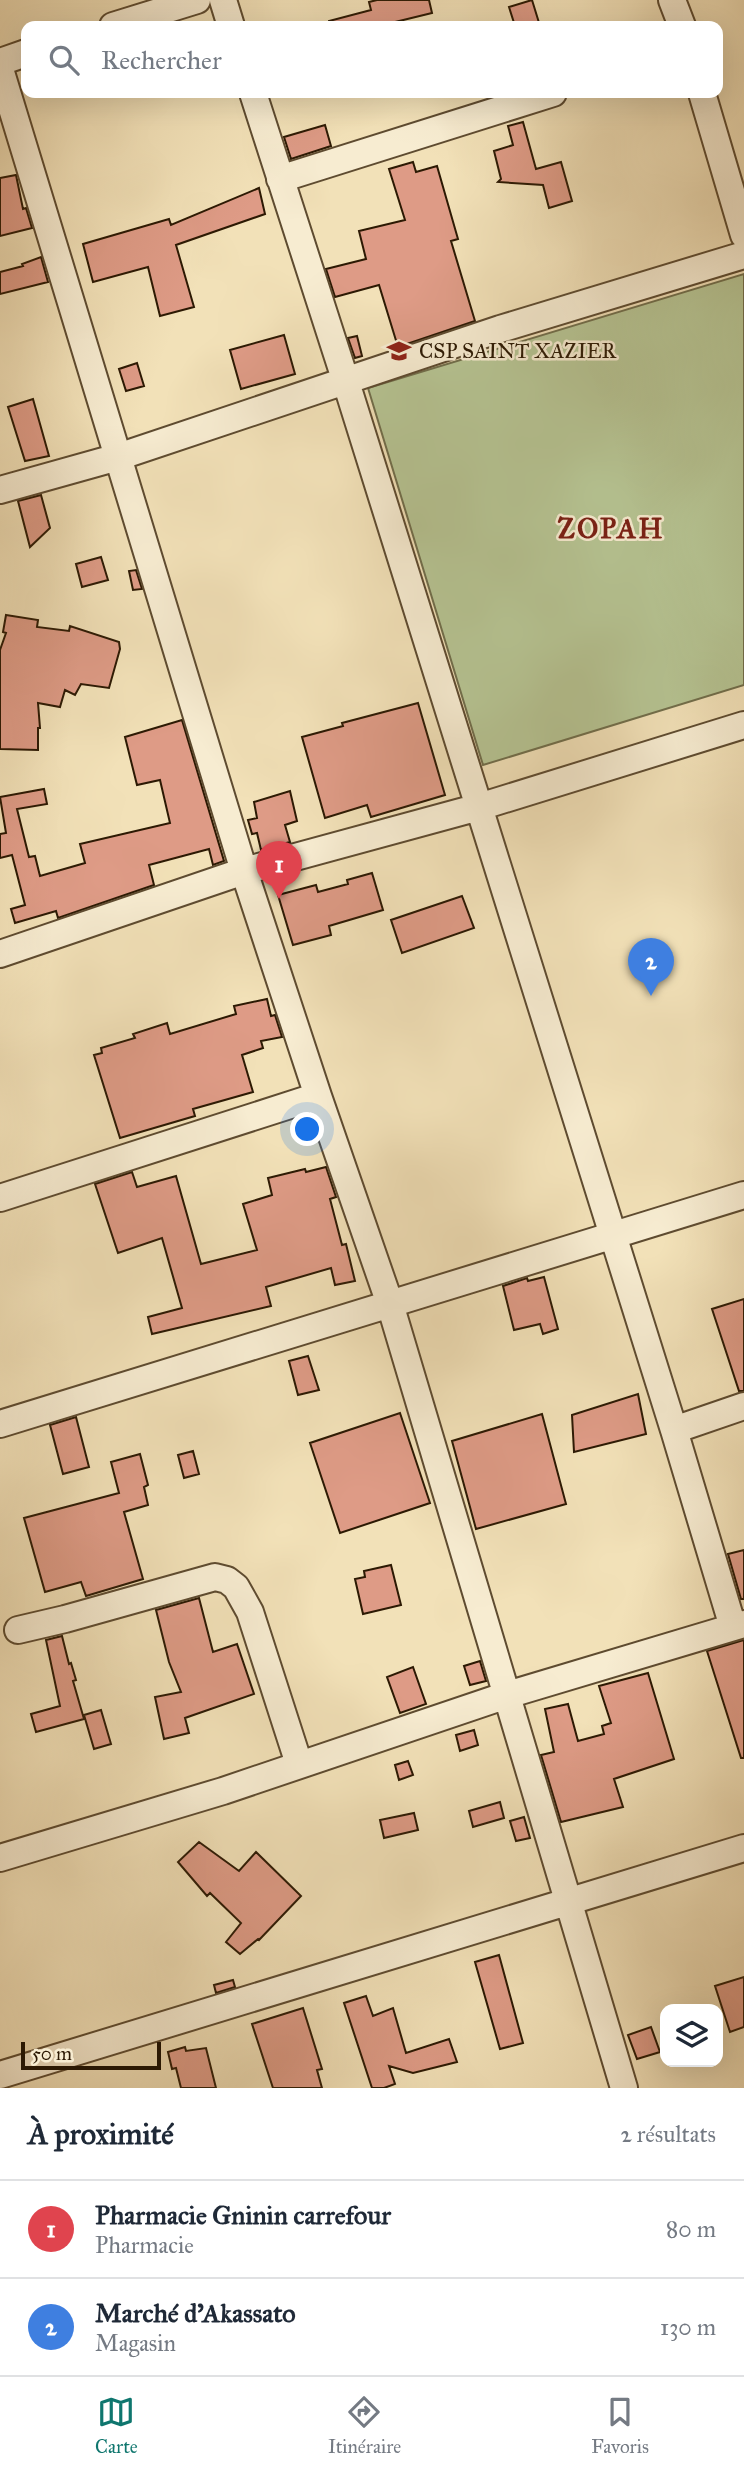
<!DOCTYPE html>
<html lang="fr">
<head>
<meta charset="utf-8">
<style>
	body { margin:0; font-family:"IM FELL Great Primer",serif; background:#f6f6f7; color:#1f2937 }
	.controls { position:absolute; right:21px; bottom:21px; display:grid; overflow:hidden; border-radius:14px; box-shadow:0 7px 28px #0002 }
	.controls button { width:63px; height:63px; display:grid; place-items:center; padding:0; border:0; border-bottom:2px solid #e0e1e3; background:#fff; color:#1f2937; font:35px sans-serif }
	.scale { position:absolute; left:21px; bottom:18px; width:140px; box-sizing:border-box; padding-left:7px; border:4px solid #2c1903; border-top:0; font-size:19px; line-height:24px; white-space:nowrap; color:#2c1903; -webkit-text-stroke:5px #f7ecd1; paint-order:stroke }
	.you { position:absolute; left:308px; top:1130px; width:24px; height:24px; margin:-18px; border:5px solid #fff; border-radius:50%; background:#1a73e8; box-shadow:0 0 0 10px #1a73e833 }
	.badge { display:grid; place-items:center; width:46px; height:46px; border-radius:50%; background:#0f766e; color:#fff; font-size:23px; font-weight:700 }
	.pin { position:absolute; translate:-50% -58px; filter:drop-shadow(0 2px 4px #0008) }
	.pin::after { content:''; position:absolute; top:37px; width:24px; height:21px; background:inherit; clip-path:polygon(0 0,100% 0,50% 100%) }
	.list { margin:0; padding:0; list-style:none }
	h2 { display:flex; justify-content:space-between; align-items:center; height:91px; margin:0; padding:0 28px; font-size:30px }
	h2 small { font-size:23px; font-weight:400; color:#747a83 }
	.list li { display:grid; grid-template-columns:46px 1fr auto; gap:21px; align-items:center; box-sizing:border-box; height:98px; padding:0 28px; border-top:2px solid #e0e1e3 }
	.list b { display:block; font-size:26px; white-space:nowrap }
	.list p { margin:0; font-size:23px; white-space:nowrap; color:#747a83 }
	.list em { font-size:23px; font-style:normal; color:#747a83 }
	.icon { flex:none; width:38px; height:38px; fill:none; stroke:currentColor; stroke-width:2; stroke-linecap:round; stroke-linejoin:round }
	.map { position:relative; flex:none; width:744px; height:2088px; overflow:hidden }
	.search { position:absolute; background:#fff; box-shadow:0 7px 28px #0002; left:21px; right:21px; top:21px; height:77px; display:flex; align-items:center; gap:18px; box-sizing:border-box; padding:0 24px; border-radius:14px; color:#747a83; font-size:26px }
	.sheet { height:287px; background:#fff }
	nav { display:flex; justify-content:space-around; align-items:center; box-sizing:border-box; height:98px; border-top:2px solid #e0e1e3; background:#fff; font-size:19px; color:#747a83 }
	nav a { display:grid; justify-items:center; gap:4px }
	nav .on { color:#0f766e }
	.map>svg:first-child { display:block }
	.green { fill:#b6c493; stroke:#716e4b; stroke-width:2 }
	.building { fill:#de9b86; stroke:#2c1903; stroke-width:2 }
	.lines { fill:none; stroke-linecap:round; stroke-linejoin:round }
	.minor-casing { stroke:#5e4b30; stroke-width:30 }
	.minor { stroke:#f7ecd1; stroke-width:26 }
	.labels { text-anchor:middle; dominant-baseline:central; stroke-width:5; stroke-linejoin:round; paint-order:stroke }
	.poi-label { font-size:21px; fill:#2c1903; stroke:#f7ecd1; text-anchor:start }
	.district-label { font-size:28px; font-weight:bold; letter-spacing:2px; fill:#7a1f14; stroke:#f7ecd1 }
</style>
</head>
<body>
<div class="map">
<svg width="744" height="2088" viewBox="0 0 744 2088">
	<rect width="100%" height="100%" fill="#f2e1b8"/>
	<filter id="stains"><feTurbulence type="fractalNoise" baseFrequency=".00286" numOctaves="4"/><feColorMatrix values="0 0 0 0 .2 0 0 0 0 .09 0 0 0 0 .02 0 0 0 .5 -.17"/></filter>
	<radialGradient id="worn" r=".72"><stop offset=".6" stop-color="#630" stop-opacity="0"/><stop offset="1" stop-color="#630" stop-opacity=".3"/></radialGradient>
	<path class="green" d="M744 274V685L483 765 368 388Z"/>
	<path class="building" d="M377 0H429L432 13 391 23 392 26H329V21L371 10 369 2Z
		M532 0 540 26H515L509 7Z
		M523 122 536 169 561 162 572 201 549 208 543 185 498 182 501 179 494 151 513 145 508 126Z
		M325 125 331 146 291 159 284 137Z
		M413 162 416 172 437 166 458 239 451 241 475 321 398 347 379 285 335 297 326 269 366 259 359 231 405 220 389 169Z
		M16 175 23 209 26 208 32 228 0 236V178Z
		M259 188 265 214 176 245 194 307 160 316 148 267 93 282 83 244 169 219 171 225Z
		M41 257 48 282 0 294V272L23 266 22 264Z
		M284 335 295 374 241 389 230 350Z
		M357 336 362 356 355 358 348 338Z
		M137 363 144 386 126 391 119 369Z
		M33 399 49 456 25 461 8 407Z
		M41 495 50 528 30 547 18 501Z
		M101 557 108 580 82 587 76 564Z
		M136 570 142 589 133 590 129 571Z
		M6 615 38 620 37 627 69 631 70 626 119 642 120 649 109 688 81 684 75 695 65 690 60 707 38 703 40 728H38V750L0 749V650L6 633 3 632Z
		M418 703 445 795 371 817 367 805 325 818 302 737 343 726 342 723Z
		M182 720 224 861 213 865 209 849 149 865 154 885 58 918 56 911 15 923 11 909 25 905 12 855 0 858V834L6 833 0 797 44 789 47 804 17 809 29 857 35 856 40 876 85 863 80 844 170 823 160 780 137 785 125 737Z
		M290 791 297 821 285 825 290 842 261 850 257 833 252 834 248 820 257 818 254 802Z
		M372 873 383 910 329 926 331 935 293 945 278 895 316 885 318 892 348 884 347 880Z
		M462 896 474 928 402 953 391 920Z
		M267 999 271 1016 275 1015 282 1037 261 1041 263 1048 242 1055 253 1092 193 1109 195 1116 120 1138 94 1055 102 1053 101 1048 135 1038 133 1034 167 1023 170 1034 236 1014 234 1006Z
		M326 1167 336 1197 330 1199 342 1245 346 1244 355 1281 335 1285 331 1268 266 1287 271 1306 152 1334 148 1317 182 1308 162 1238 118 1253 95 1184 132 1172 137 1187 176 1176 201 1264 257 1250 243 1204 272 1195 268 1178 305 1169 306 1172Z
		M544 1277 558 1329 543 1334 540 1324 514 1330 503 1286 527 1278 528 1281Z
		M744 1299V1391H739L712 1309Z
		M308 1356 319 1390 298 1395 289 1361Z
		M638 1394 646 1434 574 1452 572 1415Z
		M400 1413 430 1503 340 1533 310 1443Z
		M542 1414 566 1504 476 1529 452 1441Z
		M76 1417 89 1467 63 1474 50 1425Z
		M193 1451 199 1474 184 1478 178 1455Z
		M140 1454 148 1485 144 1487 148 1505 124 1512 143 1579 86 1596 81 1582 45 1592 24 1518 119 1493 111 1462Z
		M744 1550V1599H741L728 1554Z
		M391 1565 401 1605 363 1614 355 1579 365 1577 364 1571Z
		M199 1598 213 1652 237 1644 254 1694 185 1718 189 1733 164 1739 155 1697 181 1692 169 1662 156 1610Z
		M62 1636 69 1664 71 1663 76 1680 73 1681 84 1719 36 1732 31 1714 60 1706 46 1640Z
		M744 1640V1758H741L707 1651Z
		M480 1661 486 1681 470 1685 464 1666Z
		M413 1667 426 1704 400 1713 387 1677Z
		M648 1673 674 1759 614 1779 623 1807 561 1822 541 1755 554 1752 545 1709 568 1704 578 1741 604 1734 602 1726 611 1723 599 1686Z
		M101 1710 111 1744 94 1749 84 1715Z
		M474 1730 478 1745 460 1751 456 1735Z
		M408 1761 413 1775 399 1780 395 1765Z
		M500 1802 504 1818 473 1827 469 1811Z
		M414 1813 418 1830 384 1838 380 1820Z
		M524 1817 530 1838 516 1841 510 1821Z
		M199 1842 239 1871 256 1852 301 1896 259 1940 258 1939 240 1954 226 1942 241 1923 210 1893 207 1896 178 1862Z
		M499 1955 523 2043 500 2049 475 1962Z
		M744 1977V2027L730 2032 715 1986Z
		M233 1980 235 1987 216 1993 214 1985Z
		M366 1996 373 2016 393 2008 406 2053 449 2039 457 2062 413 2073 389 2066 395 2084 384 2088H372L344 2003Z
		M303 2008 322 2069 317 2070 322 2088H273L252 2024Z
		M651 2027 660 2052 637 2059 628 2035Z
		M185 2047 186 2051 206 2048 216 2088H181L176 2068 172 2069 168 2052Z"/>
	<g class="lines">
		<g class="minor-casing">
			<path id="minor" d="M223 0 231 26
				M672 0 682 26
				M113 26 197 0
				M0 62 26 53
				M0 69 244 871 318 1096 390 1304 624 2088
				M253 93 346 382 674 1430
				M702 93 744 235
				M280 179 553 93
				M0 490 118 457 500 329 744 255
				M0 954 244 871 479 807 744 725
				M0 1198 318 1096
				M0 1424 744 1195
				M733 1627 674 1430 744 1406
				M18 1630 65 1619 215 1577 227 1580 236 1587 250 1612 299 1764
				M0 1858 223 1791 507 1695 744 1624
				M0 2075 744 1848"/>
		</g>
		<use href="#minor" class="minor"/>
	</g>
	<defs>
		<g id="school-bare" transform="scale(1.89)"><path d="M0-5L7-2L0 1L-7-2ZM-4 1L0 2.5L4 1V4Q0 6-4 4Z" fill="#8f2418" stroke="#f7ecd1" stroke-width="2.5" paint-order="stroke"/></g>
	</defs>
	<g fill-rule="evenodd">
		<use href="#school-bare" x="399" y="351"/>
	</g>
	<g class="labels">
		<g class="poi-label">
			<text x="419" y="351">CSP SAINT XAZIER</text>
		</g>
		<g class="district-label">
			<text x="611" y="528">ZOPAH</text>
		</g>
	</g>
	<rect width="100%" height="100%" filter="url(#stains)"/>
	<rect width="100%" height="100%" fill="url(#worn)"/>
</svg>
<div class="controls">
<button><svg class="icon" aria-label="layers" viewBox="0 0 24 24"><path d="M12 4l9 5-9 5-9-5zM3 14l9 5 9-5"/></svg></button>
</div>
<div class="scale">50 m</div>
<div class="you"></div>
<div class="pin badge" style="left:279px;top:899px;background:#e0444e">1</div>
<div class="pin badge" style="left:651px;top:996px;background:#3f7fe0">2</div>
<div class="search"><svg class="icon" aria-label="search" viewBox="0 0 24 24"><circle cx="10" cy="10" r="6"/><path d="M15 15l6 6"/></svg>Rechercher</div>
</div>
<section class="sheet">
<h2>À proximité<small>2 résultats</small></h2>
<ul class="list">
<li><span class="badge" style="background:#e0444e">1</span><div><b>Pharmacie Gninin carrefour</b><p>Pharmacie</p></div><em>80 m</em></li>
<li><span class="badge" style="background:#3f7fe0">2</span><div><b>Marché d'Akassato</b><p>Magasin</p></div><em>130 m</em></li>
</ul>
</section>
<nav>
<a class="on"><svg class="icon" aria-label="map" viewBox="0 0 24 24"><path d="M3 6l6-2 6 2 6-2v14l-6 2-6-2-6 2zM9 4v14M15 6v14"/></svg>Carte</a>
<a><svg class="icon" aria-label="directions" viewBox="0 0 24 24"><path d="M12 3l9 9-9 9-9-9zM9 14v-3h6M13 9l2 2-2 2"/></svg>Itinéraire</a>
<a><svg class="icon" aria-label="saved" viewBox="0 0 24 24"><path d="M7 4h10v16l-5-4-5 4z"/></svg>Favoris</a>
</nav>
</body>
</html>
